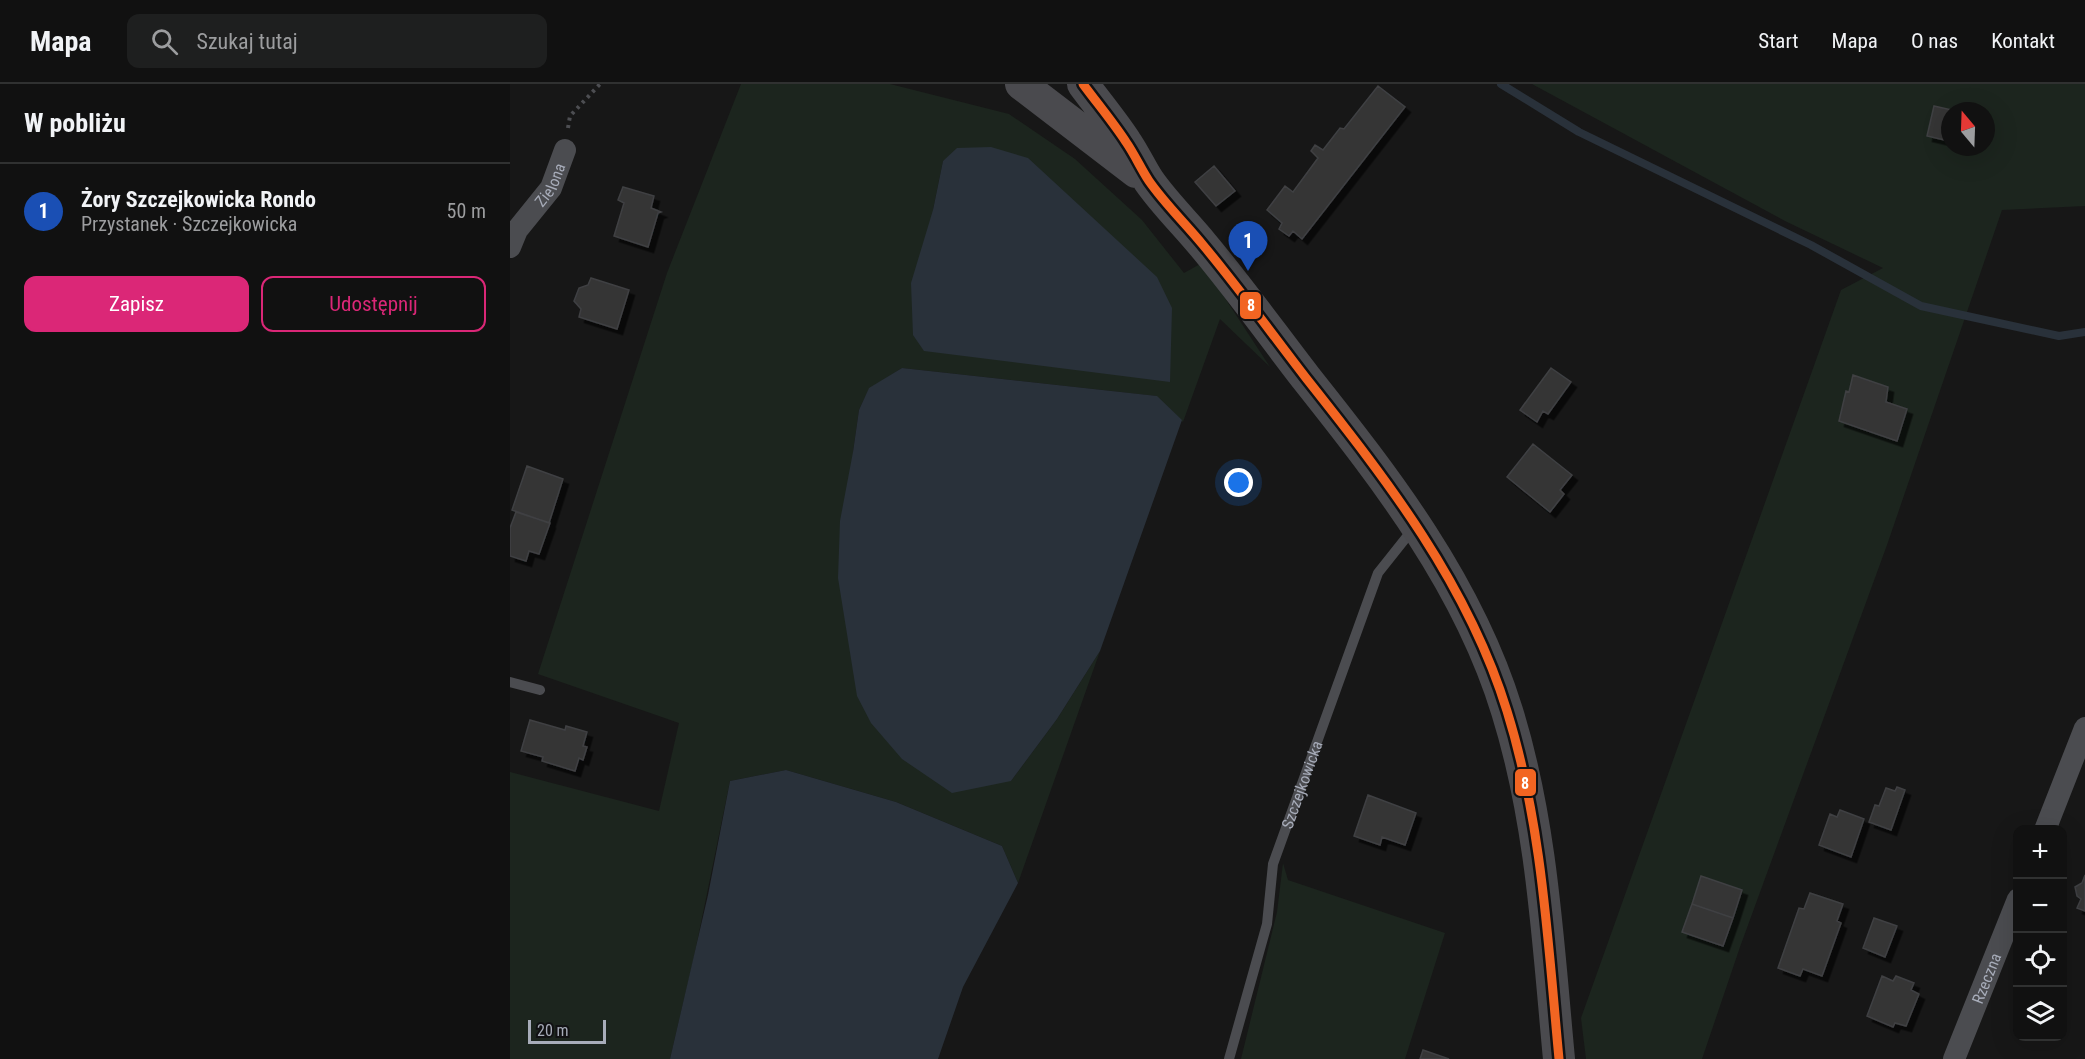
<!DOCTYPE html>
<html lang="pl">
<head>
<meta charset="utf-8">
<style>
	body { margin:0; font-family:"Roboto Condensed",sans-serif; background:#1e1f1f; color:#f1f3f6 }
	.controls { position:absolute; right:18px; bottom:18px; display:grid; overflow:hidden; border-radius:12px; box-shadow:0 6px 24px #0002 }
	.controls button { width:54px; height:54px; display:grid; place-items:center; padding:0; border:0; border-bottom:2px solid #303131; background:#111; color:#f1f3f6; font:30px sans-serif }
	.compass { position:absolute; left:1431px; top:18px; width:54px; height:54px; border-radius:50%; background:#111; box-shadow:0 6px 24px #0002; rotate:341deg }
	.scale { position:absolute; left:18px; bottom:15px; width:78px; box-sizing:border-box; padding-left:6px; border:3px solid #a7acb9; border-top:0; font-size:16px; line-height:21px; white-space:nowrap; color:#a7acb9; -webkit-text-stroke:4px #111113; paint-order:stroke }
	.you { position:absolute; left:729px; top:399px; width:21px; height:21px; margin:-15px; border:4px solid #fff; border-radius:50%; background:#1a73e8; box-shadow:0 0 0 9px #1a73e833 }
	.badge { display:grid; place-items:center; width:39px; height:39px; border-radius:50%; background:#db2777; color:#fff; font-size:20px; font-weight:700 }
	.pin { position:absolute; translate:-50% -50px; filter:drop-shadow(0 2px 3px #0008) }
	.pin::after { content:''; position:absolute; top:32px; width:21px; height:18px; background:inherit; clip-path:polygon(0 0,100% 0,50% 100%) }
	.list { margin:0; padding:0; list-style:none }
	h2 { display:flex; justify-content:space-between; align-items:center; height:78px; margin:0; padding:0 24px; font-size:26px }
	h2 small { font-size:20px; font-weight:400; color:#9c9d9f }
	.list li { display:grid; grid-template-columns:39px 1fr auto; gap:18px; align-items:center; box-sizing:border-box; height:96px; padding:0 24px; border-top:2px solid #303131 }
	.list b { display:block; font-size:22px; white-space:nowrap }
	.list p { margin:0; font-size:20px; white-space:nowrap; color:#9c9d9f }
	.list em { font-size:20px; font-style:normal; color:#9c9d9f }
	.actions { display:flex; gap:12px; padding:18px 24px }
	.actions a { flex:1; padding:14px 0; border:2px solid #db2777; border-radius:12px; text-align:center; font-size:21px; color:#db2777 }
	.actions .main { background:#db2777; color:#fff }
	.icon { flex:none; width:33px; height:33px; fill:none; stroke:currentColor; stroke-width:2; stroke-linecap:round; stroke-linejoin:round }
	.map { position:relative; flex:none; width:1575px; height:975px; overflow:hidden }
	header { display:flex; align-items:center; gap:36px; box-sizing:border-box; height:84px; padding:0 30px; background:#111; border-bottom:2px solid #303131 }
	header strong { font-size:28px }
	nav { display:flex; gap:33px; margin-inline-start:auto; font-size:21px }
	.search { width:420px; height:54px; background:#1e1f1f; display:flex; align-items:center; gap:15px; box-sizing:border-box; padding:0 21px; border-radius:12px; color:#9c9d9f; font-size:22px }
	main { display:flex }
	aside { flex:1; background:#111 }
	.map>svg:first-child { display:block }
	.green { fill:#1c251e; fill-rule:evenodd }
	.water { fill:#29313a }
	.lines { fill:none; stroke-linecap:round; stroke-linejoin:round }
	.stream { stroke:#29313a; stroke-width:8 }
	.building { fill:#353536; stroke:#3f4043; stroke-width:1.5; filter:url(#shadow) }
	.path { stroke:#4d4e52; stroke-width:4; stroke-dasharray:3 4.5; stroke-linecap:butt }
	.lane { stroke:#4b4c50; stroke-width:10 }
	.street { stroke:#4b4c50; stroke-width:22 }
	.secondary { stroke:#4a4a4e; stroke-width:32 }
	.bus-1-casing { stroke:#111113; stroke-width:14 }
	.bus-1 { stroke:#f26522; stroke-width:9 }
	.labels { text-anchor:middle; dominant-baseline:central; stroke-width:4.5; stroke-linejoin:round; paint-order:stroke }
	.street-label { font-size:16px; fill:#a7acb9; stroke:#111113 }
	.line-badge { stroke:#111113; stroke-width:2 }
	.badge-label { font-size:16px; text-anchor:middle; font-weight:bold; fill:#fff }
</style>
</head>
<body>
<header>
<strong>Mapa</strong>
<div class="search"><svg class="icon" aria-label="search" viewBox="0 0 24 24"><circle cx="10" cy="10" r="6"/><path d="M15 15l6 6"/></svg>Szukaj tutaj</div>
<nav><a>Start</a><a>Mapa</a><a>O nas</a><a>Kontakt</a></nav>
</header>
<main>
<aside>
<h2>W pobliżu<small></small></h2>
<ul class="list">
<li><span class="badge" style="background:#1a4fb4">1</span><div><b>Żory Szczejkowicka Rondo</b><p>Przystanek · Szczejkowicka</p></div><em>50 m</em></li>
</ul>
<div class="actions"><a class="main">Zapisz</a><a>Udostępnij</a></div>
</aside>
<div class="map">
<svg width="1575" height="975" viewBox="0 0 1575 975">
	<defs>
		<filter id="shadow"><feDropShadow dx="5.5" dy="5.5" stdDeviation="0" flood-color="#0009"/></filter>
	</defs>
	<rect width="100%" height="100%" fill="#171717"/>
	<path class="green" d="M231 0H380L499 30 565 75 632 136 674 189 692 179 760 283 710 235 673 338 646 312 392 284 359 305 349 326 343 368 501 697 547 635 590 567 508 799 492 762 386 718 276 686 220 697 184 873 160 975H0V688L149 727 169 639 28 590 157 189ZM481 63 423 126 433 77Z
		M1022 0H1575V122L1492 126 1377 461 1230 863 1192 975H1076L1071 934 1331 206 1373 184 1275 137ZM1440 27H1476V63H1440Z
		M773 779 778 796 935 849 895 975H731L767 828Z"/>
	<path class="water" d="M481 63 518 74 647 193 662 224 660 298 414 267 403 251 401 199 423 126 433 77 447 64Z
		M392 284 647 312 672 336 590 567 547 635 501 697 442 709 392 675 361 639 347 612 328 494 330 437 343 368 349 326 359 304Z
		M276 686 386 718 492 762 508 799 453 903 428 975H160L198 811 220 697Z"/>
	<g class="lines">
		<path class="stream" d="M991 0 1069 48 1301 161 1411 222 1549 252 1575 248"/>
	</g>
	<path class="building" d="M868 2 895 23 792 155 783 147 779 152 769 145 772 139 757 126 775 102 783 108 808 74 801 67 805 61 813 66 830 44 834 45Z
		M1424 22 1446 27H1440L1439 57 1417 52Z
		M704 82 725 107 706 122 685 98Z
		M113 103 144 112 141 124 151 128 148 129 138 163 104 152 114 119 108 116Z
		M81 194 119 206 107 245 69 233 71 225 64 217 69 204 78 201Z
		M1041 284 1061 298 1038 330 1033 327 1027 338 1010 326Z
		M1343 291 1378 303 1376 318 1397 325 1387 357 1329 337 1336 307 1339 308Z
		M1023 360 1062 391 1050 406 1054 410 1040 428 997 393Z
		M17 382 53 395 39 439 2 426Z
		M6 428 40 439 29 470 19 467 16 477 0 472V444Z
		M20 636 55 646 56 642 77 648 73 662 77 663 73 676 69 674 65 687 32 677 33 673 11 667Z
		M1387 703 1395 706 1381 746 1359 738 1365 721 1369 722 1376 704 1385 707Z
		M858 711 906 729 895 761 872 753 870 761 844 752Z
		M1330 726 1354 735 1341 773 1309 761 1320 730 1327 733Z
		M1575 791V827L1567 824 1571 815 1567 812 1565 803 1572 799Z
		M1191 792 1232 806 1223 834 1182 820Z
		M1300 809 1333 820 1327 837 1331 839 1312 892 1293 885 1290 892 1268 884 1289 824 1294 825Z
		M1182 820 1223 834 1213 862 1172 848Z
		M1364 834 1387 842 1375 873 1353 864Z
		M1372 892 1383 897 1386 892 1404 899 1401 906 1409 910 1396 942 1385 939 1383 943 1357 932Z
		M913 966 939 975H910Z"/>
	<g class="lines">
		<path class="path" d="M58 44 60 32 90 0"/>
		<g class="lane">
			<path d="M0 598 30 606"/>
			<path id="s1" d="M719 975 757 840 763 780 868 489 903 445"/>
		</g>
		<g class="street">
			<path id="s2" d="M0 163 7 146 41 104 55 66"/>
			<path d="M1535 746 1575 644"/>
			<path id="s3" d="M1444 975 1508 815"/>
		</g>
		<path class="secondary" d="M511 0 626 88
			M573 0C587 19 603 38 616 58 625 71 631 85 639 97 655 120 676 140 693 161 729 204 762 250 796 294 877 396 958 500 997 627 1032 739 1038 859 1049 975"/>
		<g class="bus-1-casing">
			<path id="bus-1" d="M573 0C587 19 603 38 616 58 625 71 631 85 639 97 655 120 676 140 693 161 729 204 762 250 796 294 877 396 958 500 997 627 1032 739 1038 859 1049 975"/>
		</g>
		<use href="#bus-1" class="bus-1"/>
	</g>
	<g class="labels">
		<g class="street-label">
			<text stroke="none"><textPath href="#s2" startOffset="75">Zielona</textPath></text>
			<text stroke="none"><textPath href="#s1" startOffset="285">Szczejkowicka</textPath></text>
			<text stroke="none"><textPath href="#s3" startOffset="87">Rzeczna</textPath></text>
		</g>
	</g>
	<g class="line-badge">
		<rect x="729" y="207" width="23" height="29" rx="6" fill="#f26522"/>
		<rect x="1004" y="684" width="23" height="29" rx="6" fill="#f26522"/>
	</g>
	<g class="badge-label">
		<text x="741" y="227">8</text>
		<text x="1015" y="705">8</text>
	</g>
</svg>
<div class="controls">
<button>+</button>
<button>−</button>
<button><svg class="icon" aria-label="locate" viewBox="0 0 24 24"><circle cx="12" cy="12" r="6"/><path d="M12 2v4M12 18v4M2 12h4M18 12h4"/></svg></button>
<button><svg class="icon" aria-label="layers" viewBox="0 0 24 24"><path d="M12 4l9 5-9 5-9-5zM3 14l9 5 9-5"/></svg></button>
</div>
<svg class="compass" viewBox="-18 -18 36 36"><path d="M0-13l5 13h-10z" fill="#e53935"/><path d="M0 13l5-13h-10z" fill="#9c9d9f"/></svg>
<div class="scale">20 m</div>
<div class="you"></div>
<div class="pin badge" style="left:738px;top:187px;background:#1a4fb4">1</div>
</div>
</main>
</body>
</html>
